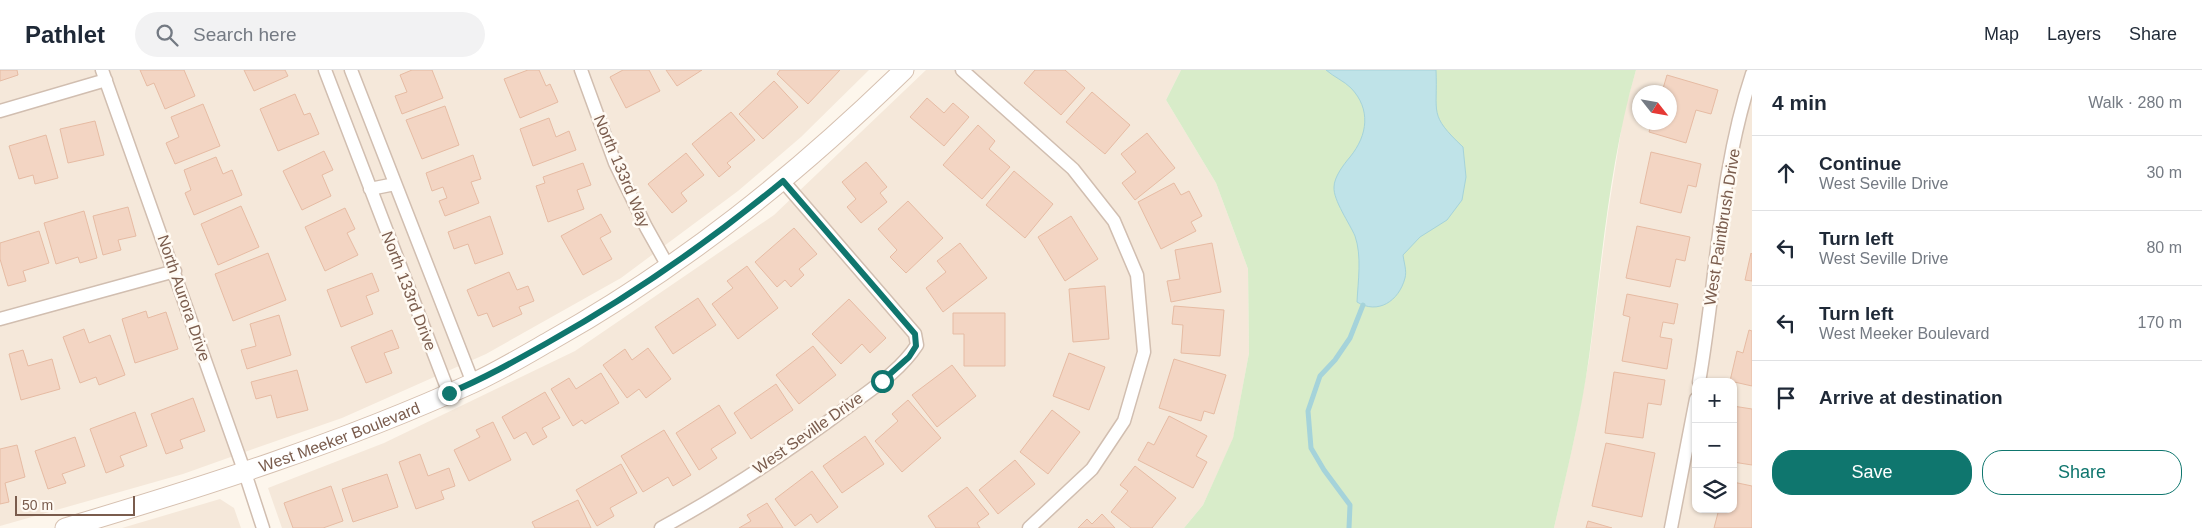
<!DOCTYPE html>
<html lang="en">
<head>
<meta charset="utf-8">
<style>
	body { margin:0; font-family:Helvetica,sans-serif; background:#f2f2f3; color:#1f2937 }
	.controls { position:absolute; right:15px; bottom:15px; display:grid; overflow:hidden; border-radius:10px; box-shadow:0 1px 4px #0004 }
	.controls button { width:45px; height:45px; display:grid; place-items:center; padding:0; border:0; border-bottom:1px solid #e0e1e3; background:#fff; color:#1f2937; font:25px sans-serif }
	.compass { position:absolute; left:1632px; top:15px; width:45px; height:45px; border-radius:50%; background:#fff; box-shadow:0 1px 4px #0004; rotate:121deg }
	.scale { position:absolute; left:15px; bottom:12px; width:120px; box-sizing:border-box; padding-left:5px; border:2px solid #7a5c4d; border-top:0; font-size:14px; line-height:18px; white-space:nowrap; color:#7a5c4d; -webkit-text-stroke:4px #fffaf3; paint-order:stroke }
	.stop { position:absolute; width:15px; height:15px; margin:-11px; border:4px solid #0f766e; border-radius:50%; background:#fff }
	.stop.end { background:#0f766e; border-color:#fff; box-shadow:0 1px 5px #0008 }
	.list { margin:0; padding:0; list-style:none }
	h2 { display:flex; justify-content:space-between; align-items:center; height:65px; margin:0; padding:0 20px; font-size:21px }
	h2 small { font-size:16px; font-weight:400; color:#747a83 }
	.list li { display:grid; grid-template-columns:32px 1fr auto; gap:15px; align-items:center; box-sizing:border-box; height:75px; padding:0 20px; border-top:1px solid #e0e1e3 }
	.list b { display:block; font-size:19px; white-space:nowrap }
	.list p { margin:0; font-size:16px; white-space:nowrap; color:#747a83 }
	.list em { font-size:16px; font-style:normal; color:#747a83 }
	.actions { display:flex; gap:10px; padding:15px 20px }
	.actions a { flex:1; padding:11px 0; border:1px solid #0f766e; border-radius:20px; text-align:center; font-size:18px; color:#0f766e }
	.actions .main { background:#0f766e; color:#fff }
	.icon { flex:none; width:28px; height:28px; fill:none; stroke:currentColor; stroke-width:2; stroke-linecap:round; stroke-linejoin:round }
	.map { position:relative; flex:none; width:1752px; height:458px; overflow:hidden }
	header { display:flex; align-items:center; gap:30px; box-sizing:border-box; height:70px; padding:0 25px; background:#fff; border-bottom:1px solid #e0e1e3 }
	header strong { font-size:24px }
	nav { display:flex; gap:28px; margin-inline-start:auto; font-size:18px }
	.search { width:350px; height:45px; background:#f2f2f3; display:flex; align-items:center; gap:12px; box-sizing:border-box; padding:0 18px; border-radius:28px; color:#747a83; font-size:19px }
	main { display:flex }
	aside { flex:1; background:#fff }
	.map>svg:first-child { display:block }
	.residential { fill:#f5e8da; fill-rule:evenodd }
	.green { fill:#d8ecc9 }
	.water { fill:#bfe3e8; stroke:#a5d3da }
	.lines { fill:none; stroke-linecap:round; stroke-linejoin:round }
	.stream { stroke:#a5d3da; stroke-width:5 }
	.building { fill:#f3d5c3; stroke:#e6bba3 }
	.street-casing { stroke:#d1beb0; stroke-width:15 }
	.secondary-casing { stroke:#d6c0b0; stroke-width:21 }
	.street { stroke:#fff; stroke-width:12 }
	.secondary { stroke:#fff; stroke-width:19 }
	.route { stroke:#0f766e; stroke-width:6 }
	.labels { text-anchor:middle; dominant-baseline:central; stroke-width:5; stroke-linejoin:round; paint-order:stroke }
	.street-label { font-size:16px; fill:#7a5c4d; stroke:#fffaf3 }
</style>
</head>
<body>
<header>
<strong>Pathlet</strong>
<div class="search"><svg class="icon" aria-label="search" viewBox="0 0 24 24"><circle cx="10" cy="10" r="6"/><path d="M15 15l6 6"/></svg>Search here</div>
<nav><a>Map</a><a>Layers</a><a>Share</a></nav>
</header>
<main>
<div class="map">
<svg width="1752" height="458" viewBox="0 0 1752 458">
	<rect width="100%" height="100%" fill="#fdf6ec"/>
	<path class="residential" d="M0 0H869L801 67 738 121 621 208 486 284 342 348 256 378 183 404 0 456Z
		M926 0H1181L1166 30 1216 113 1248 199 1249 283 1233 369 1203 435 1184 458H282L268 418 384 373 575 281 774 145Z
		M1636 0H1752V458H1554L1575 365 1589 290 1608 143 1624 42ZM1640 22H1670V52H1640ZM1696 312H1733V439H1696Z
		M220 429 234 438 241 458H122Z"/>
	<path class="green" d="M1181 0H1636C1609 93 1602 191 1589 287 1581 345 1567 401 1554 458H1184L1203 435 1233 368 1249 283 1248 199 1216 113 1166 30Z"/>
	<path class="water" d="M1326 0H1436C1438 44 1428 44 1463 77L1466 107 1462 130 1447 150 1420 167 1403 185C1404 193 1407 201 1405 208 1399 231 1378 245 1357 232 1358 211 1362 186 1355 166 1350 154 1333 130 1334 117 1334 107 1344 94 1350 87 1368 65 1371 39 1351 18 1344 11 1334 7 1326 0Z"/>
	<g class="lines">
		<path class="stream" d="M1349 458 1350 435 1324 400 1311 378 1308 341 1320 306 1335 290 1350 268 1363 235"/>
	</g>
	<path class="building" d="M0 0H17L18 5 0 11Z
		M140 0H184L195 26 165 39 154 13 147 16Z
		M244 0H285L288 6 254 21Z
		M412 0H432L443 28 402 44 395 26 407 22 400 5Z
		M528 0H539L546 16 550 14 558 32 520 48 504 9Z
		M623 0H649L660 21 626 38 610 7Z
		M666 0H702L677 16Z
		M780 0H840L808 34 777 4Z
		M1035 0H1065L1085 18 1061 45 1024 13Z
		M1667 5 1718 20 1711 44 1696 40 1686 73 1649 62 1652 52H1670V22H1662Z
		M774 11 798 37 763 69 739 44Z
		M1092 22 1130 55 1105 84 1066 52Z
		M295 24 304 45 310 43 319 64 278 81 260 39Z
		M927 28 944 43 953 33 969 47 944 76 910 47Z
		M203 34 220 76 175 94 166 73 179 67 171 47Z
		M445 36 459 75 422 89 406 50Z
		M731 42 755 70 727 93 731 97 719 107 692 74Z
		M549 48 556 67 569 61 576 80 533 96 520 59Z
		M95 51 104 85 68 93 60 59Z
		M978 55 995 71 989 79 1010 97 982 129 943 95Z
		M1147 63 1175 98 1135 130 1122 113 1136 102 1121 84Z
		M46 65 58 108 35 114 33 105 19 109 9 76Z
		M324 81 333 100 322 105 331 126 302 140 283 101Z
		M1651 82 1701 94 1696 117 1688 115 1681 143 1640 133Z
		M686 83 704 105 681 123 687 131 672 143 648 114Z
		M473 85 481 109 471 112 479 133 445 146 439 131 447 128 443 117 432 121 426 103Z
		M216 87 223 104 232 100 242 125 194 145 185 123 191 120 184 100Z
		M866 92 887 117 880 123 887 132 861 153 847 137 856 129 842 112Z
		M583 93 591 115 577 120 584 139 548 152 536 116 545 113 543 107Z
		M1014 101 1053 134 1025 168 986 135Z
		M1174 113 1181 125 1189 121 1202 146 1191 152 1196 161 1161 179 1138 132Z
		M908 131 943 168 906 203 890 187 897 180 878 159Z
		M241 136 259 177 218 195 201 154Z
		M128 137 136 166 118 170 121 180 103 185 93 146Z
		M345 138 355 159 347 163 358 185 325 201 305 157Z
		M84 141 97 188 80 193 78 187 56 194 44 153Z
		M601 144 611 162 600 168 612 189 583 205 561 166Z
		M490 146 503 184 475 194 468 174 454 179 448 162Z
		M1071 146 1098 189 1065 211 1038 167Z
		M1637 156 1690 167 1685 191 1676 189 1670 217 1626 208Z
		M794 158 817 184 799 199 804 205 791 217 785 210 777 217 755 192Z
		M39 161 49 193 23 201 26 211 8 216 0 189V173Z
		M960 173 987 208 943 242 926 218 946 202 937 191Z
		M1212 173 1221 222 1171 232 1167 211 1180 209 1175 180Z
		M268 183 286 230 233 251 215 204Z
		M1751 183 1752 184V211L1745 210Z
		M747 196 778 238 738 269 712 234 733 218 727 211Z
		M509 202 517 220 528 216 534 231 519 237 522 244 493 257 487 243 478 246 467 220Z
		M372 203 379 221 366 226 373 244 341 257 327 220Z
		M1105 216 1109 269 1073 272 1069 219Z
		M1627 224 1678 234 1674 254 1663 252 1660 267 1672 269 1667 299 1622 291 1630 247 1623 245Z
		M698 228 716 255 673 284 655 257Z
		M849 229 886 268 870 283 862 274 841 294 812 264Z
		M1174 236 1224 240 1220 286 1181 283 1183 255 1172 254Z
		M146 241 148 248 166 242 178 279 135 293 122 249Z
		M953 243H1005V296H964V264H953Z
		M279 245 291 285 247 299 241 280 256 276 250 254Z
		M84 259 89 273 110 265 125 305 99 315 96 307 80 313 63 267Z
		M392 260 399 278 384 283 392 303 366 313 351 277Z
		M1749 260 1752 261V316L1730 311 1737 281 1743 283Z
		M813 276 836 305 799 334 776 305Z
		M648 278 671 309 646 328 639 319 627 328 603 295 625 279 632 290Z
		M23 280 28 296 52 289 60 319 21 330 9 284Z
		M1069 283 1105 297 1089 340 1053 326Z
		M1174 289 1226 305 1214 344 1204 341 1201 351 1159 338Z
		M952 295 976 326 937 357 912 325Z
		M297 300 308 340 277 348 271 325 256 329 251 312Z
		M1614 302 1665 310 1661 335 1648 333 1643 368 1605 363Z
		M601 303 619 333 585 354 582 350 573 356 551 319 569 308 576 319Z
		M776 314 793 340 751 369 734 343Z
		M545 322 560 348 542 358 547 367 533 375 526 362 514 369 502 347Z
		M193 328 205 361 180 370 183 378 166 384 151 344Z
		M908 330 941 368 902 402 875 371 898 351 892 344Z
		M719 335 736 363 711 379 717 388 699 400 676 363Z
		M1733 336 1752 339V395L1733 392Z
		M1052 340 1080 362 1048 404 1020 382Z
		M135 342 147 376 120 386 124 396 106 403 90 359Z
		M1169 346 1207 366 1196 386 1207 392 1193 418 1138 390 1148 372 1154 375Z
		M493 352 511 390 469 411 454 380 480 367 476 360Z
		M664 360 691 405 673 416 668 407 643 422 621 386Z
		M865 366 884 394 842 423 823 396Z
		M75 367 85 396 62 404 66 413 48 419 35 381Z
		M1606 373 1655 383 1642 447 1592 436Z
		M17 375 25 407 5 413 9 432 0 434V379Z
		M420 384 428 406 449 398 455 416 441 421 444 429 416 439 399 392Z
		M1015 390 1035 414 998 444 979 420Z
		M621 394 637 423 610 438 614 446 597 456 576 420Z
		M1135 396 1176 428 1152 458H1131L1111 442 1128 421 1120 415Z
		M812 401 838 437 817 453 811 444 795 456 775 429Z
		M387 404 398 437 353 452 342 419Z
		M1733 412 1752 416V458H1714L1719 439H1733Z
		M331 416 343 451 323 458H293L284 433Z
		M967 417 989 444 977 453 980 458H936L928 446Z
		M578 430 591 458H535L532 452Z
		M767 433 783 458H739L751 451 747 445Z
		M1102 444 1115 458H1078L1087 449 1092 454Z
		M1588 451 1612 458H1586Z"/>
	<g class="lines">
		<g class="street-casing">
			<path id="street" d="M102 0 245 403 263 458
				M325 0 449 323
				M351 0 473 313
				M581 0 615 93 646 157 669 198
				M962 0 1073 99 1114 151 1137 205 1144 282 1124 351 1092 399 1029 458
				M0 41 106 10
				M370 119 395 114
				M0 249 175 201
				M1699 312C1717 209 1719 103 1752 4
				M661 458C726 423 790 380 849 336 873 318 900 301 917 275L915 264 783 111
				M1671 458 1696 329"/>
		</g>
		<g class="secondary-casing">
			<g id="secondary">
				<path id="s1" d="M65 458C203 417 341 373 473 313 499 301 524 286 550 271 682 197 795 106 904 0"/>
			</g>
		</g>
		<use href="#street" class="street"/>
		<use href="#secondary" class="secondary"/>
	</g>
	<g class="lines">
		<path class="route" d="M449 323C483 309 515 291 547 273 631 226 709 172 783 111L915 264 916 276 909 287 882 311"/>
	</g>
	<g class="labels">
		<g class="street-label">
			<text transform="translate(622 101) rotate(67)">North 133rd Way</text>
			<text transform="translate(1722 157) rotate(-81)">West Paintbrush Drive</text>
			<text transform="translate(409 221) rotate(69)">North 133rd Drive</text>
			<text transform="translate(184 228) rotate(71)">North Aurora Drive</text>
			<text transform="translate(808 363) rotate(-35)">West Seville Drive</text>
			<text stroke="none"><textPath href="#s1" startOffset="289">West Meeker Boulevard</textPath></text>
		</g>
	</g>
</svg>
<div class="controls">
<button>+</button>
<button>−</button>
<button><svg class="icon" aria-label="layers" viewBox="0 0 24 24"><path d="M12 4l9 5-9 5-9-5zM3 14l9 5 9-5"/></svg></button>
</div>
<svg class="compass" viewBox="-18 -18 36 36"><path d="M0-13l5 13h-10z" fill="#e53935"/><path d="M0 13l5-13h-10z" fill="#747a83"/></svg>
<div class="scale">50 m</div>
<div class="stop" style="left:882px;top:311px"></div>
<div class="stop end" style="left:449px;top:323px"></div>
</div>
<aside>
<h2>4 min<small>Walk · 280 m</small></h2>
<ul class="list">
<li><svg class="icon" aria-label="ahead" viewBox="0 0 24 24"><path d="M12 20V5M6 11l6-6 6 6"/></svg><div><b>Continue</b><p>West Seville Drive</p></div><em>30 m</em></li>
<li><svg class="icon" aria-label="left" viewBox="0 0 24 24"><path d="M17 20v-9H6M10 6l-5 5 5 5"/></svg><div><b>Turn left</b><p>West Seville Drive</p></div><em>80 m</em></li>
<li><svg class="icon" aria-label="left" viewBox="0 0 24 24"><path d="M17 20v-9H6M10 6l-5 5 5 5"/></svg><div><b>Turn left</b><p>West Meeker Boulevard</p></div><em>170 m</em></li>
<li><svg class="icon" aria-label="arrive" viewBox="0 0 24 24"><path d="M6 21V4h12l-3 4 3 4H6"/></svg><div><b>Arrive at destination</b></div></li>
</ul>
<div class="actions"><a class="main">Save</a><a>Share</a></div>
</aside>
</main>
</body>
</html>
